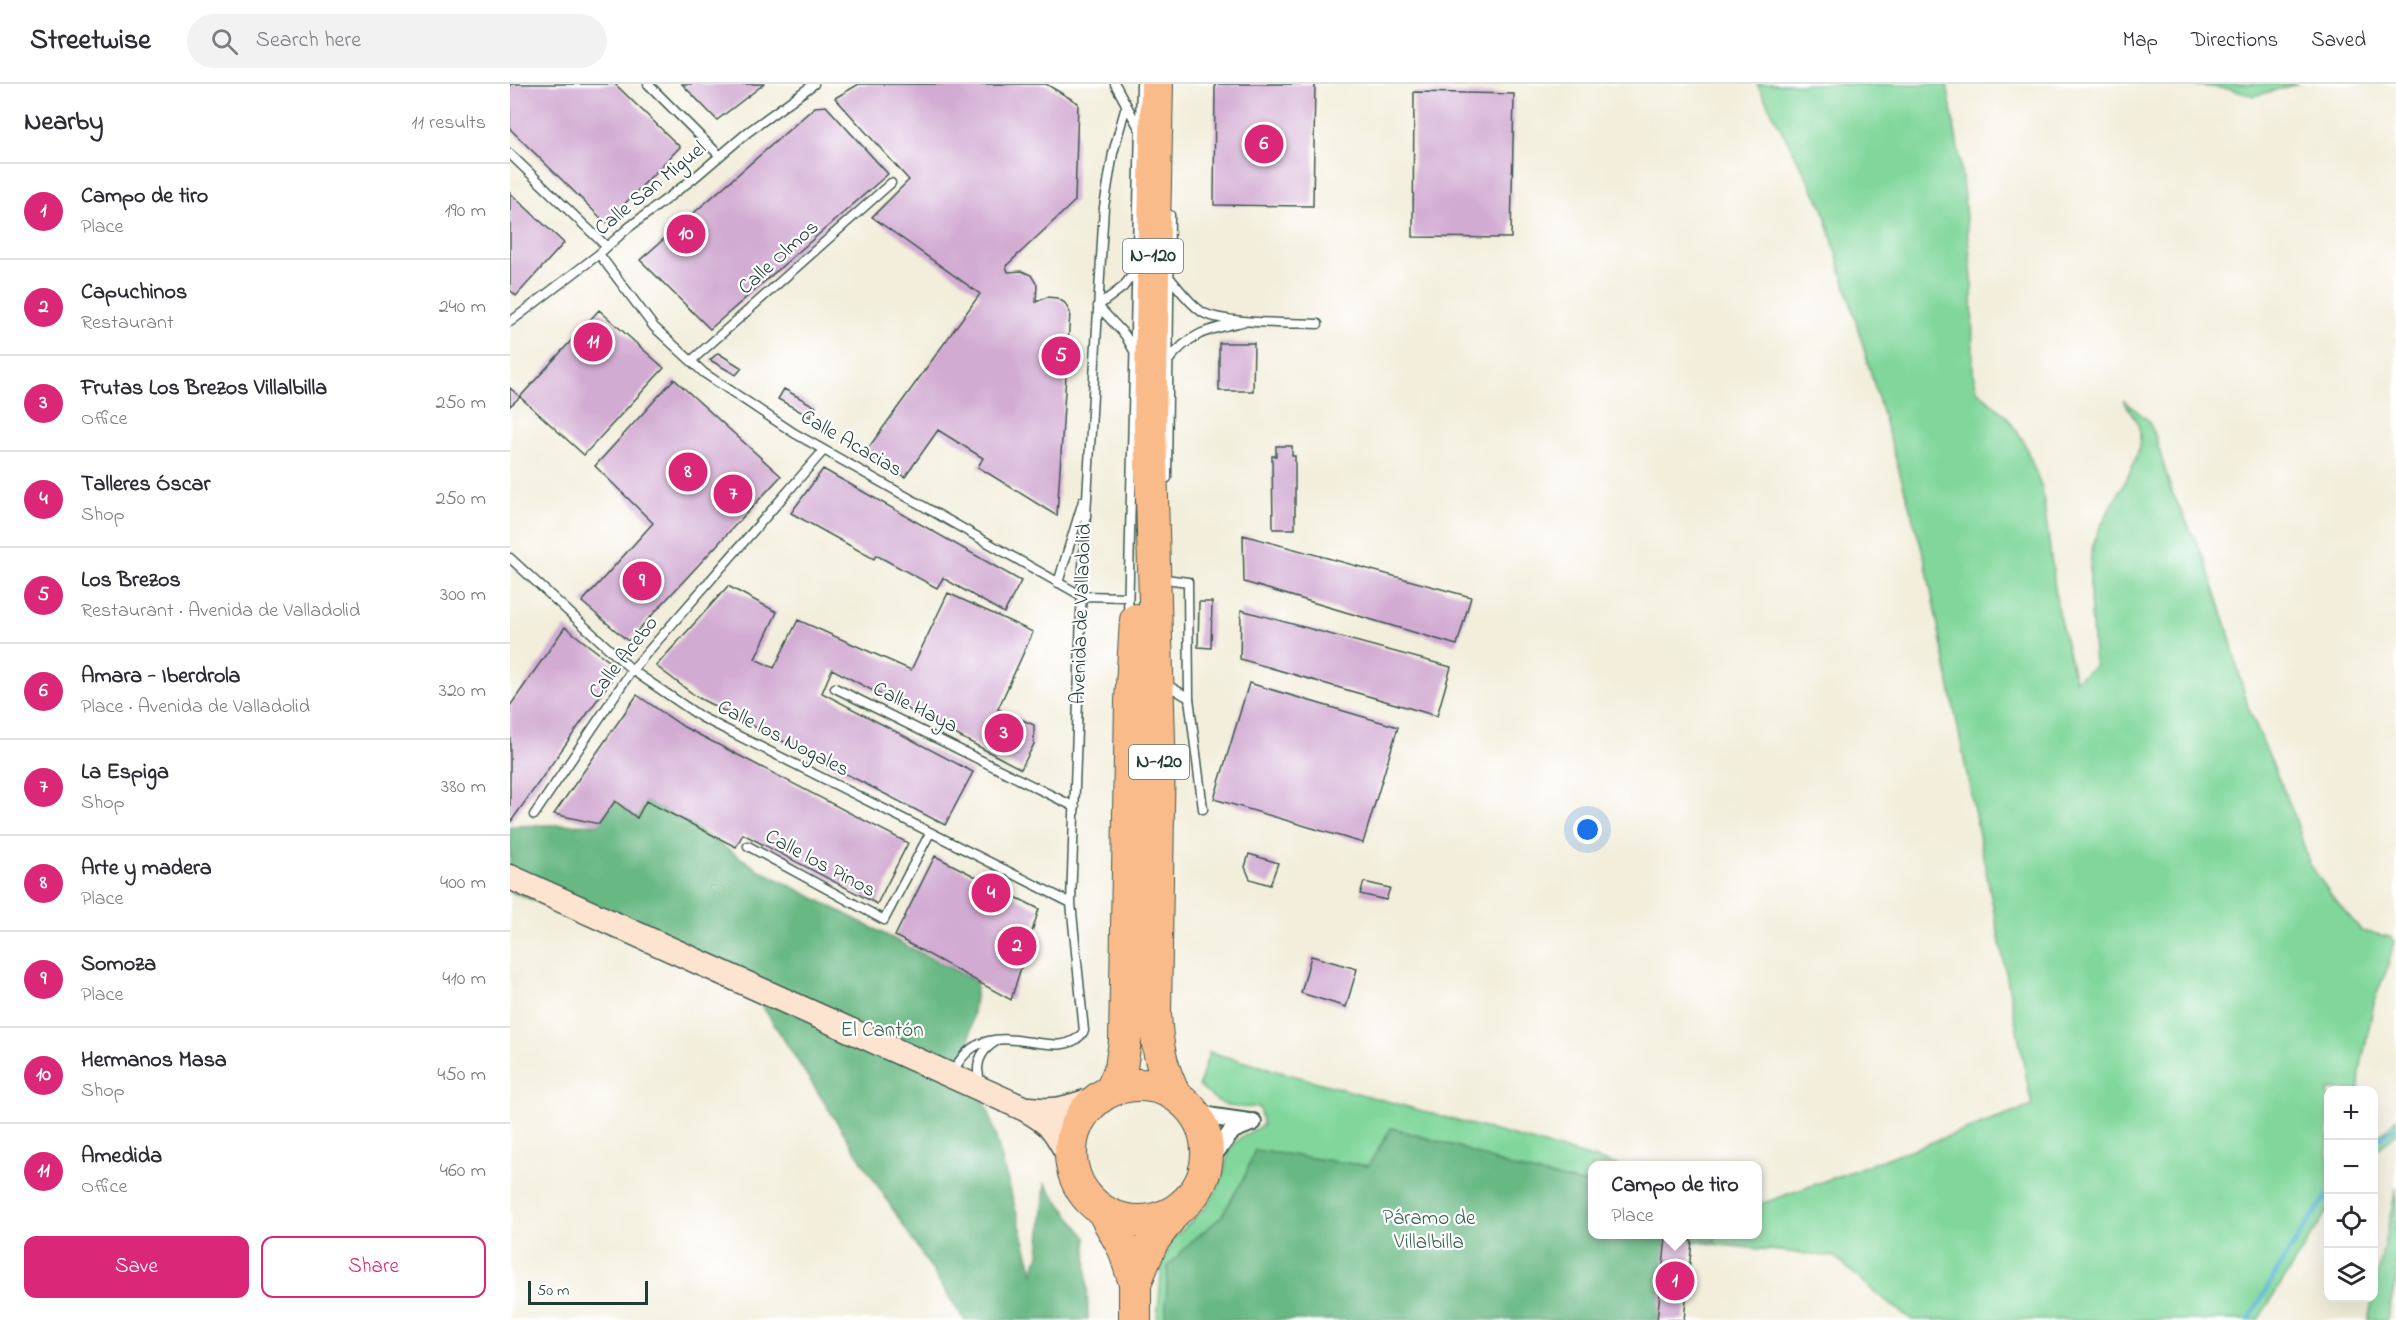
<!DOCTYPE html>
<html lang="en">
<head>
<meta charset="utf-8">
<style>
	body { margin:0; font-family:"Indie Flower",sans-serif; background:#f2f2f3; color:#2b2b33 }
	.controls { position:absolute; right:18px; bottom:18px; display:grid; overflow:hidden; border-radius:12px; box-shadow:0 6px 24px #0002 }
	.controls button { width:54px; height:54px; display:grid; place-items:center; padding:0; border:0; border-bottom:2px solid #e1e1e2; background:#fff; color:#2b2b33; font:30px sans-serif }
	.scale { position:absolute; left:18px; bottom:15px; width:120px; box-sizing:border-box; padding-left:6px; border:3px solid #1f3d34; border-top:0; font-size:16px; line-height:21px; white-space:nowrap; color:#1f3d34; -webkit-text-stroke:4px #fff; paint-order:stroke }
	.you { position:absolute; left:1078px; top:746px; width:21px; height:21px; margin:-15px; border:4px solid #fff; border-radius:50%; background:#1a73e8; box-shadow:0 0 0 9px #1a73e833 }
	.badge { display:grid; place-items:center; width:39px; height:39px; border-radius:50%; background:#db2777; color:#fff; font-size:20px; font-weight:700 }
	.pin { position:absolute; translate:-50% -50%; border:3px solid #fff; box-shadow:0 2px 6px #0006 }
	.popup { position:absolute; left:1078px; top:1077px; width:174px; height:78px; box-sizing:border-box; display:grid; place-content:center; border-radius:12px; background:#fff; filter:drop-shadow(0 2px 4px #0005); font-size:20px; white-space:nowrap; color:#7c7c81 }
	.popup b { font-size:22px; color:#2b2b33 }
	.popup::after { content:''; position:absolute; left:50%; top:100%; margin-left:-12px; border:12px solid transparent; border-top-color:#fff }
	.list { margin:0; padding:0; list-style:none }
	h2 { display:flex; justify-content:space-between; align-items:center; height:78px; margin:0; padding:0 24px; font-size:26px }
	h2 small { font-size:20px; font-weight:400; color:#7c7c81 }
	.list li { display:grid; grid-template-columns:39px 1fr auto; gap:18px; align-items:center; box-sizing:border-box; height:96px; padding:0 24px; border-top:2px solid #e1e1e2 }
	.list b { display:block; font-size:22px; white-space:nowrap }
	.list p { margin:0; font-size:20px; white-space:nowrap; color:#7c7c81 }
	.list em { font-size:20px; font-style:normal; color:#7c7c81 }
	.actions { display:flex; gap:12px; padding:18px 24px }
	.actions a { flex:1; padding:14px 0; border:2px solid #db2777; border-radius:12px; text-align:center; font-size:21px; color:#db2777 }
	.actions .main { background:#db2777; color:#fff }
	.icon { flex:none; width:33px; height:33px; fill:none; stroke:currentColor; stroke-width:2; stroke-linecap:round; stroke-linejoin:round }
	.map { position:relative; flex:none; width:1886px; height:1236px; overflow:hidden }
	header { display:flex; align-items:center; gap:36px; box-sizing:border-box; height:84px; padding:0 30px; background:#fff; border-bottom:2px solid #e1e1e2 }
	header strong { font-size:28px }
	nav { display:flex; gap:33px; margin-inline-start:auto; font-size:21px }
	.search { width:420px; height:54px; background:#f2f2f3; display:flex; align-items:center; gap:15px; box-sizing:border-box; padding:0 21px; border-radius:33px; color:#7c7c81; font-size:22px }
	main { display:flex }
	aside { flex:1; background:#fff }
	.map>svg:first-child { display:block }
	.green { fill:#81d79b; stroke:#508a68; stroke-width:1.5 }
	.forest { fill:#68b883; stroke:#447a5c; stroke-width:1.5 }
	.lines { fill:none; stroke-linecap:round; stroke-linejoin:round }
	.stream { stroke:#56b5d5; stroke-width:4.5 }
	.building { fill:#d2abd3 }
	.lane-casing { stroke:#3f584d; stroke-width:11 }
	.street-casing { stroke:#3f584d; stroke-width:20 }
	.secondary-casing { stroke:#3f584d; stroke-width:27 }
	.highway-casing { stroke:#3f584d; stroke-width:34 }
	.lane { stroke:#fff; stroke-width:8 }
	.street { stroke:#fff; stroke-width:16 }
	.secondary { stroke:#fde4d1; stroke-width:24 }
	.highway { stroke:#fabb8b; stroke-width:32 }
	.labels { text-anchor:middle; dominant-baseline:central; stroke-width:4.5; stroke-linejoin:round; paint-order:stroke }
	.shield { fill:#fff; stroke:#627771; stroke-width:1.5 }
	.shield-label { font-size:20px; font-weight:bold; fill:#1f3d34 }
	.street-label { font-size:21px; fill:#1f3d34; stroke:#fff }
	.park-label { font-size:21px; fill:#38644e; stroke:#fff }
</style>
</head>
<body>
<header>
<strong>Streetwise</strong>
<div class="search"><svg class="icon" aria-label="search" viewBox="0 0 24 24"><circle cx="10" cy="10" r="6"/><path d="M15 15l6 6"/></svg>Search here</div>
<nav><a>Map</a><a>Directions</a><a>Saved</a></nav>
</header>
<main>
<aside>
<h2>Nearby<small>11 results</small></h2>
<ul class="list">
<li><span class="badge">1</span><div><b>Campo de tiro</b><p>Place</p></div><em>190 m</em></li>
<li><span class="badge">2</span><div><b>Capuchinos</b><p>Restaurant</p></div><em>240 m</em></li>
<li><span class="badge">3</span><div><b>Frutas Los Brezos Villalbilla</b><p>Office</p></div><em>250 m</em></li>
<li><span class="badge">4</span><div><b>Talleres Óscar</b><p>Shop</p></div><em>250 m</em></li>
<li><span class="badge">5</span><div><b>Los Brezos</b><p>Restaurant · Avenida de Valladolid</p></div><em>300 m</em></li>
<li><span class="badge">6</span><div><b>Amara - Iberdrola</b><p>Place · Avenida de Valladolid</p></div><em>320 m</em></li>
<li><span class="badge">7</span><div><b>La Espiga</b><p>Shop</p></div><em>380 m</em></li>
<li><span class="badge">8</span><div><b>Arte y madera</b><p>Place</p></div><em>400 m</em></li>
<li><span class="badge">9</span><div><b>Somoza</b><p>Place</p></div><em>410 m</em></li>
<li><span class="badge">10</span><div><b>Hermanos Masa</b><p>Shop</p></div><em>450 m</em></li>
<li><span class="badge">11</span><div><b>Amedida</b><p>Office</p></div><em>460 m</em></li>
</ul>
<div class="actions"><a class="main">Save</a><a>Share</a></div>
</aside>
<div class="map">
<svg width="1886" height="1236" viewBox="0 0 1886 1236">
	<rect width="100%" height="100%" fill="#fff"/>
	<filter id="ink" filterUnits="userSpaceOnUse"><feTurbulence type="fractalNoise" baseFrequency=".0167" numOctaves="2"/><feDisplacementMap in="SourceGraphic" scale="12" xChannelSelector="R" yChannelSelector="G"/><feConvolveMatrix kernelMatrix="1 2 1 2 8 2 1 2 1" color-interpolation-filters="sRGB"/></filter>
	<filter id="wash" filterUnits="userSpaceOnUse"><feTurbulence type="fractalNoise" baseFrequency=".008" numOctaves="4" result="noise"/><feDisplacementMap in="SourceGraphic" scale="24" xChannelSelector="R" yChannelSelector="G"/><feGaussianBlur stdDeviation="1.35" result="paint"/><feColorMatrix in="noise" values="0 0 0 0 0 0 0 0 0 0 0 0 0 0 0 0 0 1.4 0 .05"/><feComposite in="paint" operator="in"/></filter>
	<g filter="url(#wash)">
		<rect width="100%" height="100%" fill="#f2eedb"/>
		<path class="green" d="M1247 0H1437L1450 76 1462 193 1463 289 1467 306 1497 333 1513 356 1532 404 1548 527 1565 596 1585 582C1583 550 1575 487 1584 458 1593 427 1638 375 1629 344 1626 334 1618 324 1613 316L1638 336 1645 351 1661 406 1695 476 1717 543 1738 623 1785 733 1799 779 1824 815 1852 847 1880 853 1884 857 1878 883 1865 914 1850 987 1849 1006H1818V1126L1748 1236H1402L1367 1210 1325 1173 1204 1160 1206 1151 1248 1150V1121L1522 1022 1415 476 1313 124Z
			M1672 0H1788L1744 12 1719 5Z
			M699 968 1108 1081 1082 1082V1101L1003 1084 948 1063 882 1044 858 1082 745 1066 734 1094 711 1133 680 1159 659 1182 655 1236H647L652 1182 662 1156 696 1123 704 1111 713 1092 719 1066 731 1053 753 1041 749 1023C717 1025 713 1023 689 1002Z
			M1886 1034V1051L1864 1068V1055L1876 1046Z
			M1886 1104V1196L1877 1236H1858Z"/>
		<path class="forest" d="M105 717 127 734 136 717 179 740 246 784 467 898 457 975 480 1032 523 1189 529 1170 535 1100 576 1153 578 1236H454L253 923 242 909 8 810 0 808V742L89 740Z
			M881 1044 948 1063 1004 1084 1082 1101V1150L1206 1151 1204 1160 1156 1154 1147 1236H655L658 1182 680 1159 711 1133 734 1094 745 1066 858 1082Z"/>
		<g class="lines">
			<path class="stream" d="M1864 1058 1886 1043
				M1739 1236C1763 1193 1788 1149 1818 1111"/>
		</g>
		<g id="blocks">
			<path class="building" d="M0 0H105L170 63 96 139 0 45Z
				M172 0H254L207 36Z
				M349 0H536L568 19 565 117 496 182 498 188 512 187 521 191 527 201 526 218 537 213 547 214 555 219 560 229 547 432 468 383 473 374 428 346 395 393 354 370 470 210 362 133 399 96 325 14Z
				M705 0H805L803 122 704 121Z
				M904 8 1004 10 1001 154 903 153Z
				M316 22 378 90 200 245 130 176 305 23Z
				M0 109 54 159 6 212 0 206Z
				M89 226 154 284 74 371 10 313Z
				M709 259H744L743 307H709Z
				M208 269 232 284 226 291 200 276Z
				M164 295 271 392 118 557 72 518 143 439 85 382Z
				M0 304 10 313 0 322Z
				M274 305 306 323 300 333 268 315Z
				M766 362H782V372H785V445H763L762 372H766Z
				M313 385 511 497 494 529 433 494 427 504 366 471 364 475 281 429Z
				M733 451 961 513 947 561 734 498Z
				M218 502 267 528 245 575 264 584 288 536 401 586 438 509 523 548 488 625 524 641V660L511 685 322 585 312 609 463 688 435 741 187 613 146 582Z
				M689 518H702L701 564 688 563Z
				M731 526 941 583 927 632 730 575Z
				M55 543 109 585 0 739V622Z
				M739 599 888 643 853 759 704 715Z
				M127 611 174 643 398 759 367 820 233 750 226 763 136 717 127 734 105 717 89 740 44 730Z
				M739 770 768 779 760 801 740 795 735 783Z
				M425 772 529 825 501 916 385 852Z
				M854 798 880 804 876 816 850 810Z
				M801 872 847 885 836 923 791 909Z
				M1156 1154 1182 1157 1174 1236H1147Z"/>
		</g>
	</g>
	<g filter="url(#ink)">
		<use href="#blocks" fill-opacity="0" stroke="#3f584d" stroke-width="1.5"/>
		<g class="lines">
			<g class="lane-casing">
				<path id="lane" d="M138 0 210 72
					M605 0 629 44
					M0 70 97 163
					M89 170 144 243 194 289 284 349 572 512 618 513
					M660 194C670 206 679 219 692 228 711 240 783 239 808 240
					M0 238 89 170 118 144 184 94 238 48 304 0
					M624 267 615 251 588 222 613 203 627 185
					M181 277 381 99
					M658 277C681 248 698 246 732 238
					M657 394 660 131
					M0 474 122 586 191 633 561 819
					M655 495 678 498 679 614
					M548 499 573 417
					M618 533 631 0
					M654 599 679 614 693 725
					M325 604 565 723
					M24 731 122 586 314 366
					M238 762 374 836 420 749
					M442 990C475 918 548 987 574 947L561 819 572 500 594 123 603 69 616 22
					M472 1000C463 983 470 967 485 958"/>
			</g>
			<g class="street-casing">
				<path id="street" d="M683 1027 704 1033 739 1038
					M697 1079 723 1046 743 1038"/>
			</g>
			<g class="secondary-casing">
				<path id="secondary" d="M0 793 515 1025C545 1042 545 1047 561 1076
					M519 1025C551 1029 560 1022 589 1014"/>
			</g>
			<g class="highway-casing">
				<path id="highway" d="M647 0 640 343 649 658 645 930C647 962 650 980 664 1010
					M561 1069a68 68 0 1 1 136 0a68 68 0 1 1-136 0Z
					M601 1007 611 984 615 957 621 617 626 536
					M593 1127 614 1165 625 1199V1236
					M625 1199 642 1158 665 1127"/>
			</g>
			<use href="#lane" class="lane"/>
			<use href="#street" class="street"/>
			<use href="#secondary" class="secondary"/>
			<use href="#highway" class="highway"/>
		</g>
	</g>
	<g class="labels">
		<g class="shield">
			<rect x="613" y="155" width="60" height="34" rx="4.5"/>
			<rect x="619" y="661" width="60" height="34" rx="4.5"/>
		</g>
		<g class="shield-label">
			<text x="643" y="172">N-120</text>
			<text x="649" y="678">N-120</text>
		</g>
		<g class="street-label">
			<text transform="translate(141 105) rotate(-39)">Calle San Miguel</text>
			<text transform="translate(269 174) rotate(-42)">Calle Olmos</text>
			<text transform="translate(341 360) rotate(30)">Calle Acacias</text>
			<text transform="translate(572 530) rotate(-88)">Avenida de Valladolid</text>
			<text transform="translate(114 574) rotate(-52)">Calle Acebo</text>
			<text transform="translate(405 624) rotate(26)">Calle Haya</text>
			<text transform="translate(273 655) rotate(27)">Calle los Nogales</text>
			<text transform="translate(310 780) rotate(28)">Calle los Pinos</text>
		</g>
		<g class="park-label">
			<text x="372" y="947">El Cantón</text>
			<text x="919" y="1135">Páramo de<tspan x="919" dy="24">Villalbilla</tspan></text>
		</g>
	</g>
</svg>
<div class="controls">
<button>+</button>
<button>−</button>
<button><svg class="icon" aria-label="locate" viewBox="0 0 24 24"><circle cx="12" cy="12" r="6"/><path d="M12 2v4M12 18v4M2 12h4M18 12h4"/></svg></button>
<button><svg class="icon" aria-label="layers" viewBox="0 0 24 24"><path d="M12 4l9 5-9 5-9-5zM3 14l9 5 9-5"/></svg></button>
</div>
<div class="scale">50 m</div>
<div class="you"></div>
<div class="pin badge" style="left:1165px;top:1197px">1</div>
<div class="popup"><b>Campo de tiro</b>Place</div>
<div class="pin badge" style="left:507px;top:862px">2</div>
<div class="pin badge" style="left:494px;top:649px">3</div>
<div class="pin badge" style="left:481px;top:809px">4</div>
<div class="pin badge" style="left:551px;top:272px">5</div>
<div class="pin badge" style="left:754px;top:60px">6</div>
<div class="pin badge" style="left:223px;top:410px">7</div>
<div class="pin badge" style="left:178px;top:388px">8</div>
<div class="pin badge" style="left:132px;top:497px">9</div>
<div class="pin badge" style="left:176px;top:150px">10</div>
<div class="pin badge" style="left:83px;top:258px">11</div>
</div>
</main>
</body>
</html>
